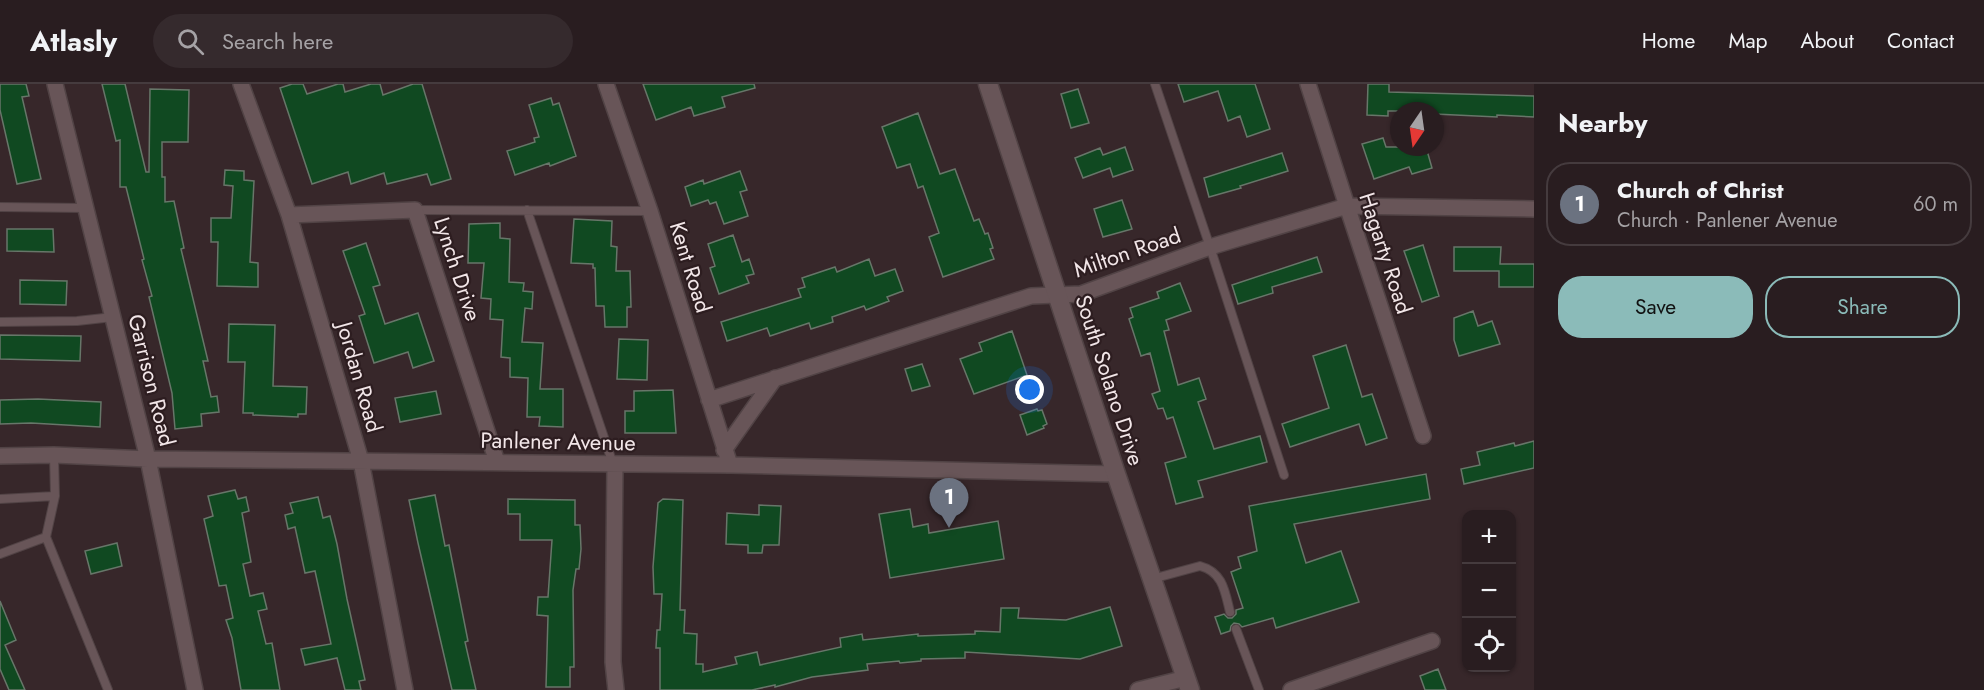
<!DOCTYPE html>
<html lang="en">
<head>
<meta charset="utf-8">
<style>
	body { margin:0; font-family:Jost,sans-serif; background:#352a2d; color:#f1f3f6 }
	.controls { position:absolute; right:18px; bottom:18px; display:grid; overflow:hidden; border-radius:12px; box-shadow:0 2px 4px #0004 }
	.controls button { width:54px; height:54px; display:grid; place-items:center; padding:0; border:0; border-bottom:2px solid #453b3e; background:#291d20; color:#f1f3f6; font:30px sans-serif }
	.compass { position:absolute; left:1390px; top:18px; width:54px; height:54px; border-radius:50%; background:#291d20; box-shadow:0 2px 4px #0004; rotate:193deg }
	.you { position:absolute; left:1030px; top:306px; width:21px; height:21px; margin:-15px; border:4px solid #fff; border-radius:50%; background:#1a73e8; box-shadow:0 0 0 9px #1a73e833 }
	.badge { display:grid; place-items:center; width:39px; height:39px; border-radius:50%; background:#8bbbb9; color:#fff; font-size:20px; font-weight:700 }
	.pin { position:absolute; translate:-50% -50px; filter:drop-shadow(0 2px 3px #0008) }
	.pin::after { content:''; position:absolute; top:32px; width:21px; height:18px; background:inherit; clip-path:polygon(0 0,100% 0,50% 100%) }
	.list { margin:0; padding:0; list-style:none }
	h2 { display:flex; justify-content:space-between; align-items:center; height:78px; margin:0; padding:0 24px; font-size:26px }
	h2 small { font-size:20px; font-weight:400; color:#a5a2a5 }
	.list li { display:grid; grid-template-columns:39px 1fr auto; gap:18px; align-items:center; box-sizing:border-box; height:84px; margin:0 12px 12px; padding:0 12px; border:2px solid #453b3e; border-radius:24px }
	.list b { display:block; font-size:22px; white-space:nowrap }
	.list p { margin:0; font-size:20px; white-space:nowrap; color:#a5a2a5 }
	.list em { font-size:20px; font-style:normal; color:#a5a2a5 }
	.actions { display:flex; gap:12px; padding:18px 24px }
	.actions a { flex:1; padding:14px 0; border:2px solid #8bbbb9; border-radius:24px; text-align:center; font-size:21px; color:#8bbbb9 }
	.actions .main { background:#8bbbb9; color:#111 }
	.icon { flex:none; width:33px; height:33px; fill:none; stroke:currentColor; stroke-width:2; stroke-linecap:round; stroke-linejoin:round }
	.map { position:relative; flex:none; width:1534px; height:606px; overflow:hidden }
	header { display:flex; align-items:center; gap:36px; box-sizing:border-box; height:84px; padding:0 30px; background:#291d20; border-bottom:2px solid #453b3e }
	header strong { font-size:28px }
	nav { display:flex; gap:33px; margin-inline-start:auto; font-size:21px }
	.search { width:420px; height:54px; background:#352a2d; display:flex; align-items:center; gap:15px; box-sizing:border-box; padding:0 21px; border-radius:33px; color:#a5a2a5; font-size:22px }
	main { display:flex }
	aside { flex:1; background:#291d20 }
	.map>svg:first-child { display:block }
	.building { fill:#104921; stroke:#677669; stroke-width:1.5 }
	.lines { fill:none; stroke-linecap:round; stroke-linejoin:round }
	.service-casing { stroke:#514345; stroke-width:10 }
	.minor-casing { stroke:#514345; stroke-width:18 }
	.tertiary-casing { stroke:#514345; stroke-width:21 }
	.service { stroke:#685558; stroke-width:8 }
	.minor { stroke:#685558; stroke-width:15 }
	.tertiary { stroke:#685558; stroke-width:18 }
	.labels { text-anchor:middle; dominant-baseline:central; stroke-width:4.5; stroke-linejoin:round; paint-order:stroke }
	.street-label { font-size:22px; fill:#f2e6e8; stroke:#2d1d20 }
</style>
</head>
<body>
<header>
<strong>Atlasly</strong>
<div class="search"><svg class="icon" aria-label="search" viewBox="0 0 24 24"><circle cx="10" cy="10" r="6"/><path d="M15 15l6 6"/></svg>Search here</div>
<nav><a>Home</a><a>Map</a><a>About</a><a>Contact</a></nav>
</header>
<main>
<div class="map">
<svg width="1534" height="606" viewBox="0 0 1534 606">
	<rect width="100%" height="100%" fill="#37272a"/>
	<path class="building" d="M0 0H26L29 12 22 13 41 95 17 100 0 26Z
		M102 0H125L146 88H149L150 5 189 6 188 58H162V93H165V118L174 117 184 164 181 165 208 277H203L211 313 217 312 219 328 201 330 202 342 175 345 172 309 149 213 152 212 142 176 144 175 126 103H120V56L116 57Z
		M292 0H303L307 10 338 0H343L345 8 371 0H380L383 11 413 0H422L451 95 431 101 427 90 387 100 384 89 351 100 348 88 312 100 280 4Z
		M643 0H754L755 4 722 13 725 23 694 32 691 23 656 36Z
		M1178 0H1255L1270 45 1247 53 1240 32 1228 37 1218 7 1184 18Z
		M1368 0H1389V8L1534 12V33L1497 31V33L1435 30V27H1388V32L1367 31Z
		M1078 5 1089 39 1071 44 1061 10Z
		M551 14 553 21 559 19 576 72 550 82 549 79 515 91 507 67 535 58 534 54 539 53 529 21Z
		M918 29 940 90 955 85 974 137 979 135 985 150 988 149 993 164 990 165 994 175 943 193 929 153 939 149 923 102 918 104 910 80 897 84 882 43Z
		M1383 54 1386 63H1426L1432 84 1412 90 1409 83 1374 95 1362 60Z
		M1125 63 1133 86 1113 93 1110 84 1083 94 1075 74 1100 64 1103 71Z
		M1282 69 1288 87 1240 102 1241 104 1209 113 1204 94Z
		M225 86 244 87V96L254 97 250 178 258 179V203L217 202 218 158H211V134H231L233 102 224 101Z
		M740 87 747 106 740 108 748 132 724 140 716 118 710 120 708 116 691 122 685 103 703 96 704 100Z
		M1122 116 1132 145 1103 153 1094 125Z
		M574 135 612 137 611 162 617 163 616 187H630L631 223H627V243H605L604 222H596L595 184H593V180L571 179Z
		M500 139V154L510 155 509 198 524 199 523 207 533 208 532 225 525 224 522 258 543 259 540 305H563V343L539 342 540 333H527L528 294 510 293V274L501 273 503 236 490 235 491 215 481 214 484 179H468L469 140Z
		M7 145H53L54 168 7 167Z
		M733 151 742 178 749 175 754 190 746 192 749 199 719 210 710 184 715 182 708 160Z
		M366 159 380 201 373 203 385 240 418 229 434 277 413 284 408 268 374 279 359 232 365 230 343 167Z
		M1423 161 1439 212 1422 218 1404 167Z
		M1454 163H1501L1500 180H1534V203H1499V187H1454Z
		M1317 173 1322 188 1272 203 1273 209 1238 220 1232 201Z
		M869 175 875 192 895 185 903 207 887 213 889 217 866 226 864 222 832 233 833 238 811 245 809 239 770 252 767 244 727 257 721 238 801 213 798 205 805 203 802 194 835 183 837 188Z
		M20 196 67 197 66 221 20 220Z
		M1180 199 1191 227 1166 236 1169 246 1164 247 1178 301 1199 294 1206 315 1198 318 1214 365 1260 352 1267 378 1198 397 1203 413 1176 420 1165 379 1186 373 1173 333 1167 335 1163 324 1158 325 1152 310 1160 307 1150 269 1141 272 1129 235 1133 233 1130 224 1159 214 1157 208Z
		M1473 227 1478 242 1492 237 1500 260 1459 272 1454 256V234Z
		M229 240 275 241 273 302 307 303 306 330H298V333L253 331V329H243L245 278H228Z
		M1012 247 1027 291 974 310 960 275 982 267 979 259Z
		M0 251 81 252 80 277 0 275Z
		M619 255 648 256 647 296 617 295Z
		M1346 261 1362 313 1372 310 1387 354 1366 361 1359 340 1290 363 1282 340 1329 324 1313 272Z
		M922 280 930 302 912 307 905 285Z
		M673 306 676 349H625V327H634V307Z
		M436 307 441 330 400 338 395 314Z
		M38 315 101 318 100 343 31 339 0 340V316Z
		M1037 325 1038 327 1042 326 1047 340 1043 342 1044 344 1027 351 1020 331Z
		M1534 357V384L1464 400 1461 385 1480 381 1477 368 1514 359 1515 362Z
		M1426 390 1430 415 1294 440 1306 479 1341 467 1359 518 1276 544 1273 534 1242 543 1239 540 1234 539 1231 542 1230 547 1221 550 1215 533 1224 530 1228 534H1232L1236 530V526L1243 524 1231 488 1241 484 1238 473 1257 467 1249 422Z
		M235 406 238 415 246 413 249 427 242 429 251 478 243 480 250 512 263 509 267 525 258 527 266 560 272 559 280 606H241L232 554 226 536 233 534 226 501 219 502 204 435 213 432 208 412Z
		M435 411 445 462 449 461 468 557 465 558 476 606H452L418 459 409 416Z
		M318 413 323 434 330 432 337 460 347 515 365 596 359 597 361 606H345L337 574 305 581 301 565 331 560 315 487 305 489 295 443 288 445 285 431 293 429 290 419Z
		M508 415 575 416V441H580L581 465 579 485H576L573 506 574 583H570V603H546L548 532 537 531 538 513H548L552 456H520V430H508Z
		M663 415 683 416 680 526H685L684 549 697 550 696 580H703V588L737 580 735 573 757 568 760 581 841 563 840 554 862 550 863 556 918 550V552L975 550V547L1000 548 1001 524H1019L1018 534 1066 536 1110 523 1122 562 1080 575 965 568V574L921 575V577L900 579 899 577 867 580 868 586 812 593 775 603V601L752 606H660V564H656L657 546H660L662 510H654L653 483 658 419Z
		M759 421 781 422 779 461H763L762 469H748V461L726 460 727 429 759 431Z
		M910 425 913 443 928 440 929 449 998 437 1004 475 890 494 879 430Z
		M117 459 122 482 91 490 85 467Z
		M0 517 16 556 5 561 25 606H9L0 585Z
		M1438 585 1446 606H1425L1420 592Z"/>
	<g class="lines">
		<g class="service-casing">
			<path id="service" d="M1155 0 1210 163 1284 391
				M0 123 85 124
				M415 126 650 127
				M527 126 613 380
				M0 238 77 237 113 233
				M54 371 55 412 46 453 108 606
				M0 415 55 412
				M0 470 46 453
				M1152 495 1200 482C1223 488 1225 508 1230 528
				M1236 545 1259 606"/>
		</g>
		<g class="minor-casing">
			<path id="minor" d="M55 0 148 375 195 606
				M241 0 289 131 361 377 405 606
				M606 0 650 127 730 381
				M1308 0 1347 122 1423 352
				M289 131 415 126 497 378
				M709 316 1031 212 1081 210 1210 163 1347 122 1534 125
				M724 366 775 294
				M0 372 54 371 148 375 730 381 1116 390
				M615 380 613 578 616 606
				M1138 606 1186 594
				M1291 606 1432 557"/>
		</g>
		<g class="tertiary-casing">
			<path id="tertiary" d="M988 0 1116 390 1190 606"/>
		</g>
		<use href="#service" class="service"/>
		<use href="#minor" class="minor"/>
		<use href="#tertiary" class="tertiary"/>
	</g>
	<g class="labels">
		<g class="street-label">
			<text transform="translate(1127 168) rotate(-19)">Milton Road</text>
			<text transform="translate(1386 169) rotate(72)">Hagarty Road</text>
			<text transform="translate(691 183) rotate(73)">Kent Road</text>
			<text transform="translate(458 185) rotate(72)">Lynch Drive</text>
			<text transform="translate(360 293) rotate(74)">Jordan Road</text>
			<text transform="translate(152 296) rotate(76)">Garrison Road</text>
			<text transform="translate(1110 296) rotate(72)">South Solano Drive</text>
			<text transform="translate(558 357) rotate(1)">Panlener Avenue</text>
		</g>
	</g>
</svg>
<div class="controls">
<button>+</button>
<button>−</button>
<button><svg class="icon" aria-label="locate" viewBox="0 0 24 24"><circle cx="12" cy="12" r="6"/><path d="M12 2v4M12 18v4M2 12h4M18 12h4"/></svg></button>
</div>
<svg class="compass" viewBox="-18 -18 36 36"><path d="M0-13l5 13h-10z" fill="#e53935"/><path d="M0 13l5-13h-10z" fill="#a5a2a5"/></svg>
<div class="you"></div>
<div class="pin badge" style="left:949px;top:444px;background:#6b7280">1</div>
</div>
<aside>
<h2>Nearby<small></small></h2>
<ul class="list">
<li><span class="badge" style="background:#6b7280">1</span><div><b>Church of Christ</b><p>Church · Panlener Avenue</p></div><em>60 m</em></li>
</ul>
<div class="actions"><a class="main">Save</a><a>Share</a></div>
</aside>
</main>
</body>
</html>
